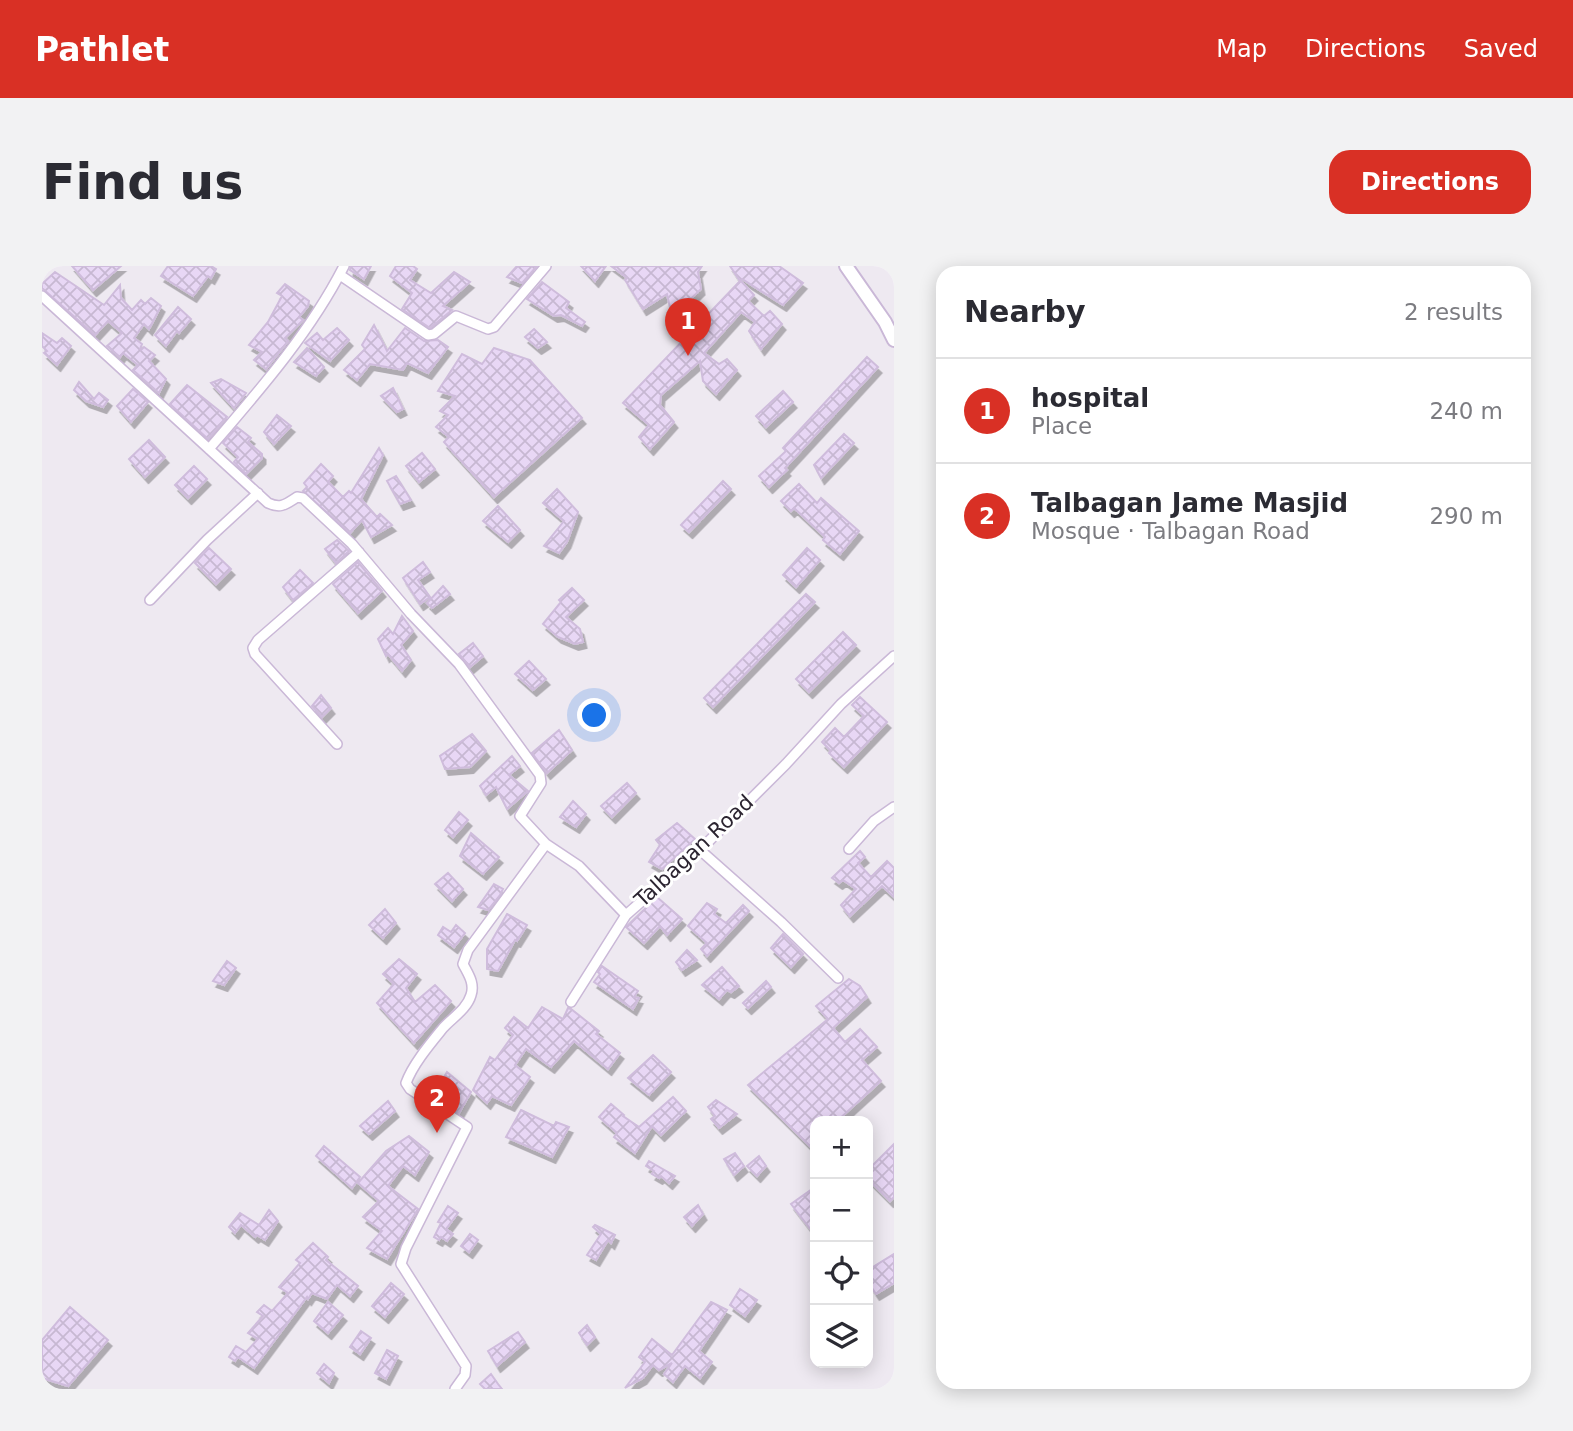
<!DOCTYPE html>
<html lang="en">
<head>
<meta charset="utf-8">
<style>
	body { margin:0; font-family:"DejaVu Sans",sans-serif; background:#f2f2f3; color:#2b2b33 }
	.controls { position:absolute; right:21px; bottom:21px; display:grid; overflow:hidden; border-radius:14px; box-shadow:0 4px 18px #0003 }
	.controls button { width:63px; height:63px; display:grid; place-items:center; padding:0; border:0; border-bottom:2px solid #e1e1e2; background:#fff; color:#2b2b33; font:35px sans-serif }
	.you { position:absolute; left:553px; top:450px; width:24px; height:24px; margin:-18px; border:5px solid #fff; border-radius:50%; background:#1a73e8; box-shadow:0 0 0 10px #1a73e833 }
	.badge { display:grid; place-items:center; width:46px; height:46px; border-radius:50%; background:#d93025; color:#fff; font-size:23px; font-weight:700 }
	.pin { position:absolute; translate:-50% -58px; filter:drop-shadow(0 2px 4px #0008) }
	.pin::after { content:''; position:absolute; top:37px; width:24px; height:21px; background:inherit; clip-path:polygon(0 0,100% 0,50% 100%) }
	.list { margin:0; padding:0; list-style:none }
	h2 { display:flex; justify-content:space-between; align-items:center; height:91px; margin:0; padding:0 28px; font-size:30px }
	h2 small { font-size:23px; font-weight:400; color:#7c7c81 }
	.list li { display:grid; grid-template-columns:46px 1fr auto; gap:21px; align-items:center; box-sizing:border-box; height:105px; padding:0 28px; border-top:2px solid #e1e1e2 }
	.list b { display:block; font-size:26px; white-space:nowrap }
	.list p { margin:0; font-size:23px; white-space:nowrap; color:#7c7c81 }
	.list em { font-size:23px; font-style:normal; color:#7c7c81 }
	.icon { flex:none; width:38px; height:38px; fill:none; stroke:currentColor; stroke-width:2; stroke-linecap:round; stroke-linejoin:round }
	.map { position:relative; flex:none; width:852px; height:1123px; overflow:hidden; border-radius:21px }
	header { display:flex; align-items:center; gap:42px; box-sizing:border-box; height:98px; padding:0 35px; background:#d93025; color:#fff }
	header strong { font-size:33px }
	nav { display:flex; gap:38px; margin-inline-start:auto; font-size:24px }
	.intro { display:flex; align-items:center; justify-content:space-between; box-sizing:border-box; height:168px; padding:0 42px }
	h1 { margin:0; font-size:49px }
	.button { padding:18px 32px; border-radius:21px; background:#d93025; color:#fff; font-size:24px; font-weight:700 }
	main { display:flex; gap:42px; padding:0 42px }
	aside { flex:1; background:#fff; border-radius:21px; box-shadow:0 4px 18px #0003 }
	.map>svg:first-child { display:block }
	.built { fill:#eee9f1; fill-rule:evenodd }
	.building { fill:url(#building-cross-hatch); stroke:#cfbcdc; stroke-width:2; filter:url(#shadow) }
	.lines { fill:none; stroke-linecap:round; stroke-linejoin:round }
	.street-casing { stroke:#cab8d7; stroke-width:12 }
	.secondary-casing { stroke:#cab8d7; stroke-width:16 }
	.street { stroke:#fff; stroke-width:9 }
	.secondary { stroke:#fff; stroke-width:12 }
	.labels { text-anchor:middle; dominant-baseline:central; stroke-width:6; stroke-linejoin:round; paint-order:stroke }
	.street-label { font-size:21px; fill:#2b2430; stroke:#fff }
</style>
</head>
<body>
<header>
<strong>Pathlet</strong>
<nav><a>Map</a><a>Directions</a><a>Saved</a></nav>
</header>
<div class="intro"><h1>Find us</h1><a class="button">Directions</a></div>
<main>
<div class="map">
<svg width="852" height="1123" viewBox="0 0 852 1123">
	<defs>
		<pattern id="building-cross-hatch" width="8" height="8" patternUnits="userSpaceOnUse" patternTransform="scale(1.75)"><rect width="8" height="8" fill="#e8d7f5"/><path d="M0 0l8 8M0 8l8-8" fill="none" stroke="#c7b8d2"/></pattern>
		<filter id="shadow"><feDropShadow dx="3.5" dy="6" stdDeviation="0" flood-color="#0004"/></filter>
	</defs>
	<rect width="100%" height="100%" fill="#fcf8ff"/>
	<path class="built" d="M0 0H852V1123H0ZM773 855H826V1097H773Z"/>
	<path class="building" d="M30 0H79L51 24Z
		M126 0H169L174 3 169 12 166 10 151 30 119 10Z
		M309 0H329L322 13 308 4Z
		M354 0H371L375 3 368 14 389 27 412 6 428 16 401 40 410 44 388 62 360 43 370 27 348 10Z
		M475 0H495L480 17 465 11Z
		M539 0H564L553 15Z
		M569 0H660L656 6 659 23 630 51 625 28 601 43 583 14 585 12Z
		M688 0H737L761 17 741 39 700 13 698 14 712 29 706 35 722 50 728 45 740 58 719 83 707 65 713 56 699 46 662 87 677 98 685 93 695 104 674 128 661 115 658 95 619 129 618 139 632 156 608 183 597 171 607 159 581 137 698 15Z
		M13 6 62 39 78 19 79 32 90 44 99 34 103 38 109 32 119 40 107 63 102 58 92 72 100 78 98 83 99 84 102 81 113 89 107 95 124 113 117 127 91 104 96 99 81 87 78 91 65 80 80 67 66 55 53 69 0 22V18Z
		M500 16 527 36 524 42 543 56 540 60 519 49 512 50 485 33Z
		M243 18 267 35 266 40 257 51 261 54 243 72 246 75 224 103 212 94 220 86 207 79 226 56 240 30 235 27Z
		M136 41 149 53 137 67 135 65 124 80 113 69Z
		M332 59 345 85 363 62 382 75 396 74 406 81 386 107 365 97 361 104 328 98 315 114 302 104 323 83 320 79Z
		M295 62 307 74 288 95 263 77 275 67 281 74Z
		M492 63 505 76 496 82 483 71Z
		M0 67 15 77 20 72 29 80 15 99 2 87 5 85 0 80Z
		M265 82 282 101 274 110 252 96Z
		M452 82 488 94 540 152 452 231 402 176 407 171 394 161 406 149 398 145 413 130 396 125 420 88 440 98Z
		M825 91 836 101 743 202 745 204 727 221 717 210 744 185 741 182Z
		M179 113 204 127 192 142 169 117Z
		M37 116 52 133 57 127 66 134 61 141 44 135 32 124Z
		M145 119 185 151 166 173 128 138Z
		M351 122 361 143 355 146 339 130Z
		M91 123 106 136 89 156 75 140Z
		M741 125 751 136 724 161 714 150Z
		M235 149 249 160 232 178 222 166Z
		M195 161 209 172 206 176 220 188V192L204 208 192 196 196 191 181 177Z
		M802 168 812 177 779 212 772 199Z
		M107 174 123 191 103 211 87 193Z
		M337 182 341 189 319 233 335 251 338 248 350 259 329 271 320 254 308 267 261 225 265 221 262 217 279 198 291 210 286 216 301 231 307 225 309 227Z
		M380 187 393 203 377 216 364 200Z
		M152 200 165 213 146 232 133 219Z
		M354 210 369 234 358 238 345 215Z
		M681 215 689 223 647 266 639 259Z
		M757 218 775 237 779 232 817 265 798 288 781 274 783 271 752 242 749 245 739 235Z
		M515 223 536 246 525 276 517 287 502 280 522 255 501 237Z
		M456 240 478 264 466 276 441 255Z
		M295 274 307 285 294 297 283 283Z
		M167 282 189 303 174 318 153 297Z
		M765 282 778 294 754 321 741 309Z
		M316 296 340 325 316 347 291 318Z
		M381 296 388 306 376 314 388 331 378 338 361 312Z
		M258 304 271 317 251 334 241 321Z
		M401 320 408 328 390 342 385 337Z
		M530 322 542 334 524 351 538 363 541 376 533 378 516 371 501 358 519 336 517 334Z
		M764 328 773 336 671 441 662 432Z
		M360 350 371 365 359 379 369 394 360 405 346 388 344 390 336 373 346 362 351 368Z
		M801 366 814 379 767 426 754 413Z
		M431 377 441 390 428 401 417 388Z
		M487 395 504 413 491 424 473 408Z
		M279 429 289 442 280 451 270 440Z
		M818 431 845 456 802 501 787 487 789 485 780 476 793 462 802 471 822 450 810 439Z
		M517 464 530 484 505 507 490 487Z
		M430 468 444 485 428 501 403 503 398 490Z
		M470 490 478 500 467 509 486 525 465 543 454 521 444 529 438 520Z
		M585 517 594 527 570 551 559 540Z
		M531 535 544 548 534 561 518 551Z
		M417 546 426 554 411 571 403 564Z
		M635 557 653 573 620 603 607 596 618 579 614 574Z
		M429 567 457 591 441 608 418 590Z
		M818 585 823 591 816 597 829 611 845 595 852 602V631L840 620 808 650 799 639 814 623 801 614 797 617 790 612Z
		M406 607 421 623 410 635 393 618Z
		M452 618 461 623 458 629 446 644 436 641Z
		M615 631 640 653 625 669 618 660 602 677 584 661Z
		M665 637 675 643 672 648 684 657 701 639 707 645 665 690 659 683 665 677 646 660Z
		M343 643 354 657 341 672 327 659Z
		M465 648 485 659 475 675 473 674 456 705 445 703V683Z
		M414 659 423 667 412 681 396 669 401 661 409 666Z
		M741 668 761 688 749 701 729 682Z
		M645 684 655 694 640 704 634 696Z
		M357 693 375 708 364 722 373 736 393 719 409 735 372 777 335 737 352 718 341 708Z
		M185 695 194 702 182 719 171 715Z
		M560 700 596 725 592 731 597 732 591 743 552 716 558 708 556 706Z
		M680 701 697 720 689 726 685 724 677 733 660 719Z
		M807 713 818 720 825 731 791 762 803 776 818 763 835 781 820 794 839 815 795 855H773V875L768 880 706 819 786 753 774 740Z
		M724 715 729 721 706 742 701 737Z
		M500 741 521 753 526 742 529 743 557 765 554 768 578 787 566 803 532 775 509 801 484 783 473 799 488 811 469 839 450 830 445 837 431 824 448 791 453 794 471 769 463 762 472 751 486 762Z
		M611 789 629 806 607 829 586 812Z
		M405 806 429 826 417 847 391 829Z
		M631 831 644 845 619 869 610 860 593 887 572 871 575 867 557 851 569 838 582 849 581 850 597 861Z
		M674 834 695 848 677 862 669 853 673 850 666 841Z
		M346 835 353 845 327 868 318 860Z
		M479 844 512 860 514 856 527 861 510 891 464 871Z
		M367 870 387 886 373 909 361 900 346 920 376 943 345 993 325 982 340 965 321 951 337 935 316 917 344 885Z
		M852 878V931L848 935 826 913V904Z
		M282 880 318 911 310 922 274 890Z
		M693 887 702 900 692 909 682 893Z
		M717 890 724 900 715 910 705 900Z
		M607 895 619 902 633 910 627 917 619 910 617 912 610 908 612 905 604 900Z
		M773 921V969L749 938Z
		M656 939 661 948 650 960 642 951Z
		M406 940 416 947 404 963 411 968 405 975 399 971 397 974 392 971 399 957 396 956Z
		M227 944 236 955 223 974 215 969 213 971 199 959 193 967 187 961 198 947 217 959Z
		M553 959 573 969 569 977 566 974 554 994 545 989 559 968 551 961Z
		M428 968 436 974 427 986 419 980Z
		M271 977 286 991 284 994 316 1020 308 1030 295 1019 285 1033 270 1027 266 1033 265 1031 212 1102 196 1091 193 1095 187 1091 194 1080 204 1086 216 1073 206 1067 221 1050 215 1046 222 1039 230 1045 246 1027 237 1021 258 997 254 994Z
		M852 988V1017L834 1028 826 1016V1004Z
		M349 1017 362 1028 343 1051 330 1040Z
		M698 1023 715 1034 703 1050 688 1039Z
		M286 1036 301 1049 286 1067 272 1055Z
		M669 1036 685 1044 657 1085 670 1096 658 1112 643 1100 631 1116 622 1108 630 1097 617 1104 611 1099 601 1112 583 1122 603 1096 597 1091 610 1073 630 1089Z
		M28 1041 66 1074 26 1120 0 1112V1074Z
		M545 1059 553 1071 545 1079 537 1067Z
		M319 1065 329 1072 318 1088 308 1081Z
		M476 1066 483 1076 455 1100 446 1085Z
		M345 1084 356 1090 344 1113 333 1107Z
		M282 1098 292 1107 287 1117 275 1107Z
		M449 1108 456 1118 460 1123H443L438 1118Z"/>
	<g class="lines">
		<g class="street-casing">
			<path id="street" d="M298 9 386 69 392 68 414 50 446 63 452 61 504 0
				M0 30 226 237C239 243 244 238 255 231L261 232 310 278 369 348 417 398 498 509 499 517 478 550 504 578
				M167 183C216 126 268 67 302 0
				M108 334 165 274 216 227
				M295 478 213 388 211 382 216 374 317 286
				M807 583 832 555 852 541
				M658 584 739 656 796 712
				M529 736 584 649
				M413 1123 423 1109 424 1100 359 998 364 982 425 861 368 823 364 817C371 798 388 778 401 762 410 752 425 743 429 729 433 717 426 708 421 698L426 684 504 578 537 600 584 649 658 584 744 498 799 438 852 390"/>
		</g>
		<g class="secondary-casing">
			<path id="secondary" d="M804 0 843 56 852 74"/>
		</g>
		<use href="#street" class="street"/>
		<use href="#secondary" class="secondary"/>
	</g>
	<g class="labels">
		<g class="street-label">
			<text transform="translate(652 585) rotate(-43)">Talbagan Road</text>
		</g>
	</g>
</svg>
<div class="controls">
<button>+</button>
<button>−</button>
<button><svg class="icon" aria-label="locate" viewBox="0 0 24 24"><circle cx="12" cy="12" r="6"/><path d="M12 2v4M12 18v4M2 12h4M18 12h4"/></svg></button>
<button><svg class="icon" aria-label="layers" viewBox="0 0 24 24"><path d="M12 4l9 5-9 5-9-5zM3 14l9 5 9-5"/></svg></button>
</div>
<div class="you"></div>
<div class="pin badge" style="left:646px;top:90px">1</div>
<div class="pin badge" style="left:395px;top:867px">2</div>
</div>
<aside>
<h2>Nearby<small>2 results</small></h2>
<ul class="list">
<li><span class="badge">1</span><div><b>hospital</b><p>Place</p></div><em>240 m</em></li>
<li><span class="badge">2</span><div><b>Talbagan Jame Masjid</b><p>Mosque · Talbagan Road</p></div><em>290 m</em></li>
</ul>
</aside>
</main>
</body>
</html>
